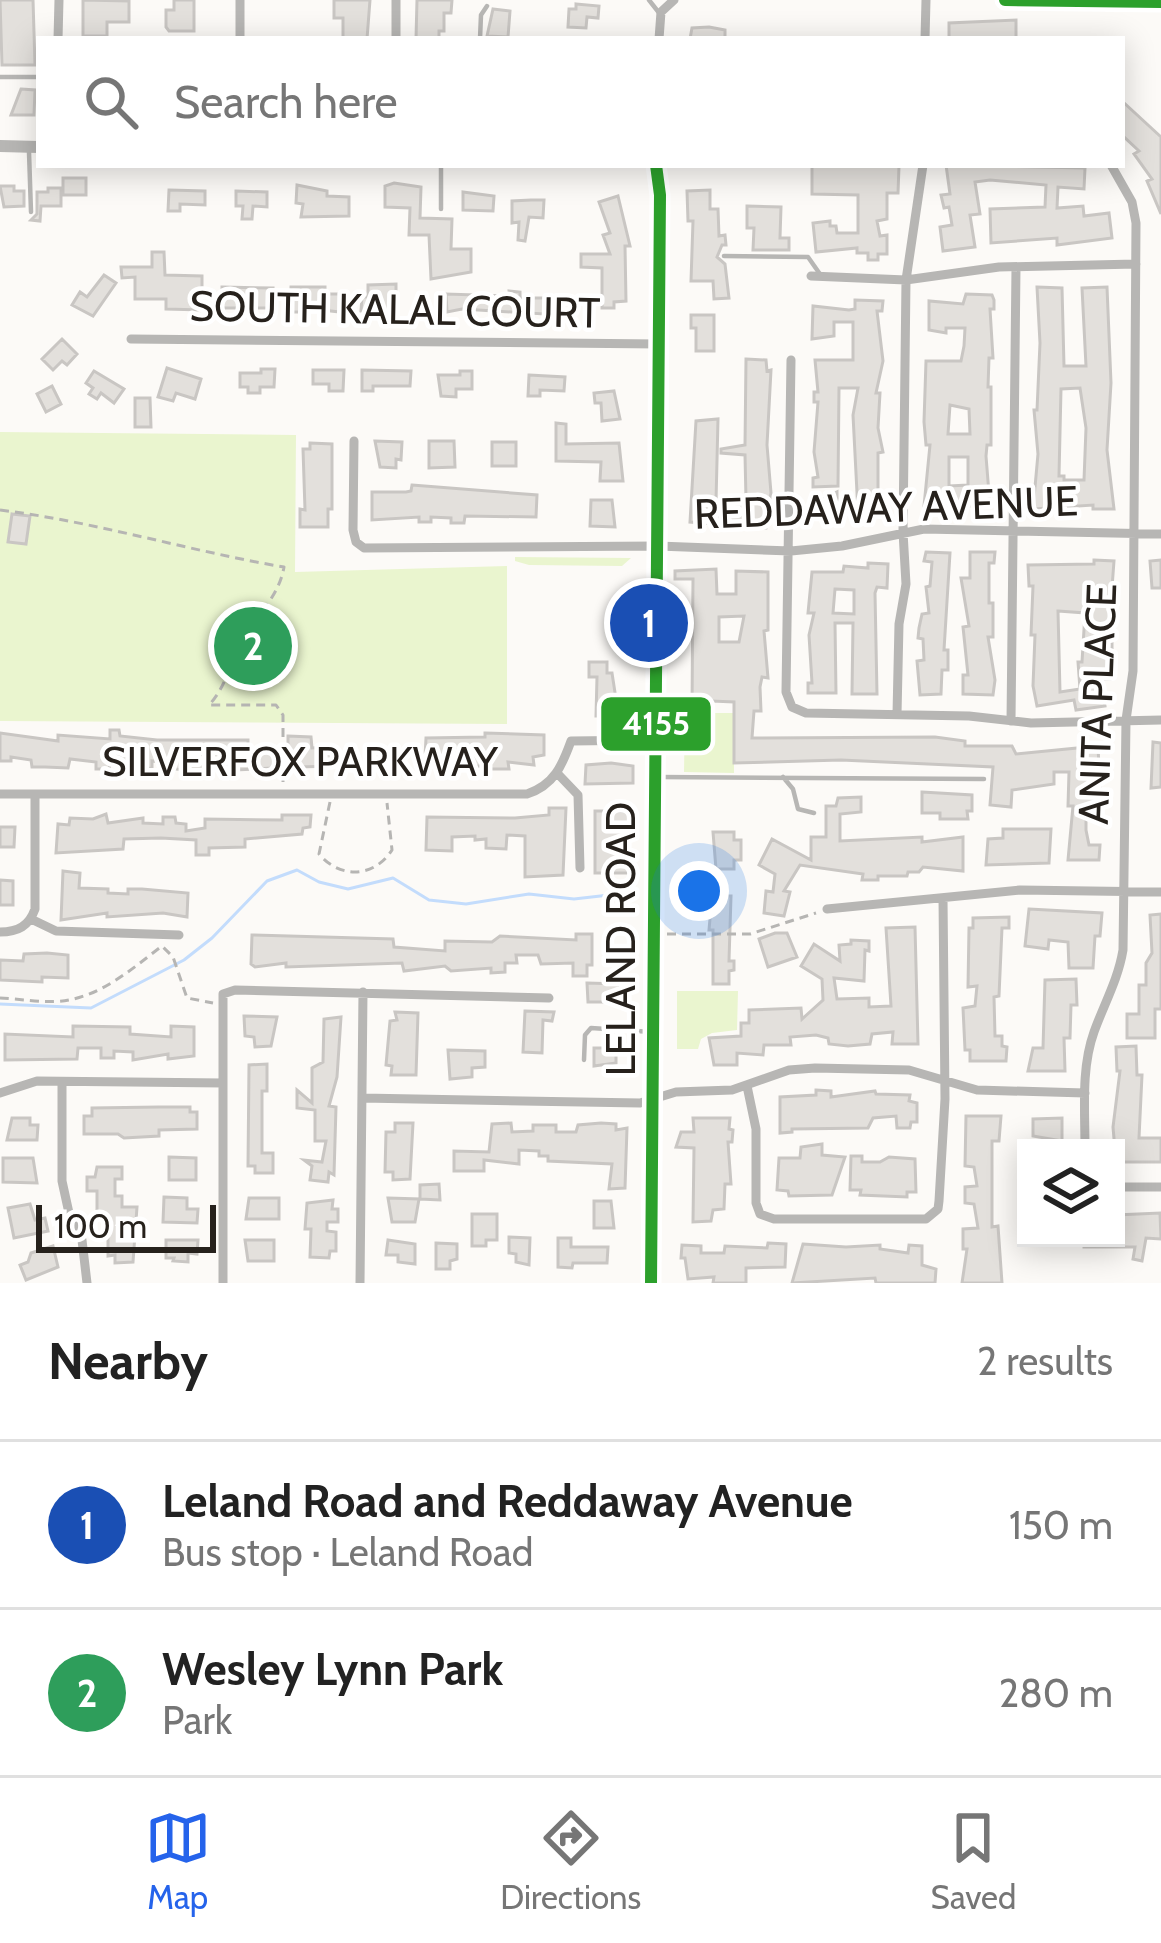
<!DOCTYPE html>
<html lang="en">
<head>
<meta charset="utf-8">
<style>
	body { margin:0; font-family:Cabin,sans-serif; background:#f6f6f6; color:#222 }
	.controls { position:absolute; right:36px; bottom:36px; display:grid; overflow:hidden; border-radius:0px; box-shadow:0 6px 30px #0003 }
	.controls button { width:108px; height:108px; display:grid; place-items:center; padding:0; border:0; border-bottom:3px solid #e0e0e0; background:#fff; color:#222; font:60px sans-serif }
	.scale { position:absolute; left:36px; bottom:30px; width:180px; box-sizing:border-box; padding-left:12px; border:6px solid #26211c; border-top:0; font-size:33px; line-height:42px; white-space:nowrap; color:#26211c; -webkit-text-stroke:9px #fff; paint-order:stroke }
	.you { position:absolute; left:699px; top:891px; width:42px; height:42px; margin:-30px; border:9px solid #fff; border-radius:50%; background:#1a73e8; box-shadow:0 0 0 18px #1a73e833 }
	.badge { display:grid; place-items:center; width:78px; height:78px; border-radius:50%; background:#2563eb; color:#fff; font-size:39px; font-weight:700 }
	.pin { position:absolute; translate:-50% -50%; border:6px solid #fff; box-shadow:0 3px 12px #0006 }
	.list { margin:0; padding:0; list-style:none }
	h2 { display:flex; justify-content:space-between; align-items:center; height:156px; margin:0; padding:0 48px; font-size:51px }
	h2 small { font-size:39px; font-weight:400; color:#767676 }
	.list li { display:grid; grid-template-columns:78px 1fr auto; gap:36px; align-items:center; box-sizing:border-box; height:168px; padding:0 48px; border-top:3px solid #e0e0e0 }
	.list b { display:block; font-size:45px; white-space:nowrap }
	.list p { margin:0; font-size:39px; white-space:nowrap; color:#767676 }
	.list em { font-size:39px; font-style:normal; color:#767676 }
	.icon { flex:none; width:66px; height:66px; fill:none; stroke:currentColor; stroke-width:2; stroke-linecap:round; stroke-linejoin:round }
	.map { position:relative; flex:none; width:1161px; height:1283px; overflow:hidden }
	.search { position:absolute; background:#fff; box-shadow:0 6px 30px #0003; left:36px; right:36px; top:36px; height:132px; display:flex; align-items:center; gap:30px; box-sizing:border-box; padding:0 42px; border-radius:0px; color:#767676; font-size:45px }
	.sheet { height:492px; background:#fff }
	nav { display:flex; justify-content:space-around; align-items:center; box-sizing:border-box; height:168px; border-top:3px solid #e0e0e0; background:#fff; font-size:33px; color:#767676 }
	nav a { display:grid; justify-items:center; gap:6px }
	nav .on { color:#2563eb }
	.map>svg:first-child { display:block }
	.green { fill:#eaf5cf }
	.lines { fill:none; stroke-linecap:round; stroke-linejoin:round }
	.stream { stroke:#c3dcfc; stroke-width:3 }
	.building { fill:#e3e0dc; stroke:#c9c6c3; stroke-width:3; fill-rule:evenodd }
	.path { stroke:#b6b5b3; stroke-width:3; stroke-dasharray:9 6; stroke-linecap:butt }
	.service { stroke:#b7b6b4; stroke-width:4.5 }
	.minor { stroke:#b7b6b4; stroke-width:9 }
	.tertiary { stroke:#b7b6b4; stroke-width:12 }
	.bus-1-casing { stroke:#fff; stroke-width:21 }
	.bus-1 { stroke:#2ca02c; stroke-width:12 }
	.labels { text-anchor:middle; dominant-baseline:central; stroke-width:9; stroke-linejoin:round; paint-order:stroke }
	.street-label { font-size:42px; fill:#26211c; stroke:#fff }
	.line-badge { stroke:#fff; stroke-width:4.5 }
	.badge-label { font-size:33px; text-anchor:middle; font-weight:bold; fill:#fff }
</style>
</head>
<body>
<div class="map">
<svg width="1161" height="1283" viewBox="0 0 1161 1283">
	<rect width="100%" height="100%" fill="#fcfaf7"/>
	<path class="green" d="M0 432 296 435 295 572 507 566V724L0 721Z
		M515 557 631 558 622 566 529 565 515 561Z
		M685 713H734V773L684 772Z
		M677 991H738L737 1030 712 1033 701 1039 698 1049H677Z"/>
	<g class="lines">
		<path class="stream" d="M0 1004 91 1008 184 960 212 938 267 881 297 870 319 882 348 889 393 878 429 900 466 904 529 894 574 899 618 894"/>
	</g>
	<path class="building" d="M0 0H33L35 65H2Z
		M83 0 129 1V22H107V36H83Z
		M174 0H194V31H169L166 27V10H174Z
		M334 0H370L367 39H343V18H334Z
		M417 0H452L451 13H444V31H439V39H416Z
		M576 4 599 6 598 18 587 17 586 28 568 27 569 9H576Z
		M493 9 510 11 508 37 487 36Z
		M1016 20V39H949V23Z
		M709 27 725 30V39H690L692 28Z
		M21 89 35 90 34 115H11Z
		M1122 101 1161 137V214L1147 181 1152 179 1134 154 1139 151 1122 135Z
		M812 165 899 166 898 193H887V219L877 221 880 236 887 235V254H878V260H868V253H857V248L816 252 813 223 830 221V226H836L837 233H858V195L812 194Z
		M946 165 1085 168 1084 189 1058 187 1057 208 1083 206 1084 216 1109 213 1112 238 1057 245V238L991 243 990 209 1045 207 1046 185 990 180 975 182 980 214 970 215 975 247 943 251 940 227 952 225 949 207 944 208 941 195 950 194Z
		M63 178H86V195H63Z
		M394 183 421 187 420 218 452 219 451 249H471V272L431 279 429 235H409L410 208 385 207V186Z
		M297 185 327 191V196L349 197V216L301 217 303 204 296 203Z
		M0 186H14V191H24V206L4 207Z
		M48 188H61V206H41L40 221 31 220 37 214V192H48Z
		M169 190 205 191V205L180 204V211H168Z
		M710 190V209H718L719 236 725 235 726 245H722L717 257 725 264 729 298 714 299 713 281H691L693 221H688L687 191Z
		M236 191 267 192V207L253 206 252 219H242L243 206H236Z
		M463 192 494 196 493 211 463 210Z
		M618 196 630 246H625L626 301 614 302V308H602V268L581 267V254H610L603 235 610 233 599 202Z
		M531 200H544L543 218 529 217 525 241 518 240 519 222 512 223V201Z
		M747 206 781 207 780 238H789V250H753L754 228H747Z
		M152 252H164L165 275 202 276V310L166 309V299H135V277L122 278 121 267H152Z
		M104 275 116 283 93 316 72 305 80 292 87 297Z
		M396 284V311H361L362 297H368V285Z
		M222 287 273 288 272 308H222Z
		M291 287H325V294H340V312L304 308V312H290Z
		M1037 287 1062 288 1064 366H1086L1082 288 1107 287 1111 383 1107 450 1114 509H1093V505L1033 509 1038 454 1034 410H1037L1040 343ZM1080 388 1086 428 1084 480H1064V476H1059L1061 389Z
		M509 291 520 292V298H544V314L462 309 447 312 446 294 509 296Z
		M966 294 992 295 994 300V309H990L993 358H989L988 387H991V445H987L986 456 990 506H924L930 445H926L924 422 926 361H961L964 346 965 328H946V333L929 330V301L963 304ZM950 405 969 409 970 434H948ZM949 457H968V485L949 486Z
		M855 300 883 301 882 311H877L883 361 876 393H880L878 428 883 452 878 453V512H858L853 415 858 388H839L838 486 813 487V478L818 477 814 452 818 402H814V392H818L815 360H853V322H834V336L812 339 813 306 849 310 855 309Z
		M691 315H714V351H696V328H691Z
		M62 339 77 354 67 365 62 361 53 370 42 359Z
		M746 359 766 360 767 371 771 370 767 445 771 493 766 528 690 522 696 421 718 419 716 502 746 500 745 455 721 453V449L745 445Z
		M167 368 201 379 195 399 176 393 173 401 158 397Z
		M261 369H275L274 387H260V393H248V387H240V373H261Z
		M313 370H344L343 391H329V384H313Z
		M362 370 411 371 410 386H373V391H362Z
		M94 371 124 389 114 403 101 393 97 399 89 394 93 388 86 383Z
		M460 371H472V389H456V397L441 396 438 375H460Z
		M529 375 565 377 564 391 540 390V396H528Z
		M52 386 61 404 46 412 37 394Z
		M614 391 620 419 602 421 601 403H595L594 393Z
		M135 398H150L151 427H135Z
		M556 423 566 424V444L619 443 623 481H600L601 462 556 461Z
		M375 441 402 442 401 460 396 459V468L380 467Z
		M429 441H454L455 467 429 468Z
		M492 442H516V466H492Z
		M310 443 332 444V509H328V527H300V509L305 510 303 449H310Z
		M412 485 537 495 536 517 465 516 464 523H451V518L431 517V522H419V517L372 520V492H406L411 491Z
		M837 492V511H813L814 503Z
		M591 500H612L615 527 590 526Z
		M12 514 30 516 26 544 8 542Z
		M926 552 950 553 944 650H948V670H942L941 694 920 695 917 661 924 660 923 639 918 638 919 628 922 614 929 613 926 587 930 586 932 562 924 561Z
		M970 552H995L994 563H989V603H993V637H988L995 680 993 695 963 694V675H968L963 627 969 626 961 578H970Z
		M1094 560 1114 561 1108 641H1112V656H1109L1110 679H1101L1105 706 1076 710 1074 700 1037 706 1033 686 1035 635H1031L1033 586H1029L1028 565 1094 564ZM1058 611 1085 613 1082 662H1078L1080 689 1060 692Z
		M1161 560V588H1152L1150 561Z
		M868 563 888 564 887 588 877 587 875 593 877 694H852L853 623H835L836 693H808V683H812L809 635 814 613H808L812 572H843L844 566 868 568ZM835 589 854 590V614L833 613Z
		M716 569 717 594H736V571L768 572V630L764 631 768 678 762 677 760 687 761 711H754L752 738 935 737 965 741V746H1012L1016 754 1098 746 1101 810H1086V830L1089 845H1100L1099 860H1068L1073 806H1068L1069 772H1054V784L1012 790 1011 807 990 805 993 767 841 760 734 763V702L712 701V711L692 710 693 579H675V571ZM744 616 739 642H719V617Z
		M589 662H607V673H612L616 699 612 716H596L597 677H589Z
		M110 730H119L120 736 157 740H248V752L274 750 273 768 236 770V767L217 765 209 770 194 771 175 769 174 763 152 761V768L139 769V760L111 761 109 769H96V762L70 759 68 768 45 767H32L31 760 11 757V761H0V733L58 741V735L110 739Z
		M485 733 544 735V755L533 757 534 765 508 762 509 769H483V766L436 767 437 760 425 757 426 738 485 737Z
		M288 736 311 737 312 748 335 747V766L298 767V758H288Z
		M1153 742 1161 743V787L1151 788Z
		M611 763 633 766V783L585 784 586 765Z
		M922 792 972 795V811H967L968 819H940V813H922Z
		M861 797V812L840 814V841L922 837V842L963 837V871L923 867 919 872H908L907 876H878V880H862L863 874 800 865 784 891 790 892 784 916 764 913 766 891 773 892 775 874 759 865 772 839 811 860V837H826V806H836L838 798Z
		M549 808H566L563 875 525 877V836L507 835 506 849 486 848V839L475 840V836L452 837V851L426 850 427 817 515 818 549 815Z
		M595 811H629V873H595Z
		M106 814 108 823 143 818V823L163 824V817H175L176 823 186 824V831L205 828V819L282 820V815H311L310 827 303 828 302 834 245 839V847L209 848V855H196V840L161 838 124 839 123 849 56 853 58 824 69 825 70 818 93 819Z
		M0 827H15L14 847H0Z
		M1003 829H1051L1049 863 986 865 988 839 1003 838Z
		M713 832H734V840H741V860H734V869H716Z
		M63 871 80 873 79 888 108 889V893L128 894V889H142L188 893 187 917 163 913 107 917V913L61 920Z
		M0 880 13 881V905H0Z
		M712 896H731L729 961H734V970L729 971V984H713V930H709Z
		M1029 909 1102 913 1100 936H1095L1093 968H1069L1068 942 1049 940 1048 949 1025 946Z
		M1161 914V1009H1155V1038H1127V1014H1139V985H1146V963L1152 953 1150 915Z
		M1009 917V928H1002L999 996 994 997 995 1036H1002V1046L1007 1047 1006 1061H970V1050H965L963 1008 975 1006 977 986 968 987 969 928H973V918Z
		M915 927 918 1044H892L893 1032 872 1034 870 1044 848 1046 829 1044 828 1038 816 1035 790 1037 791 1045H764L763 1055 737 1053V1065H714L709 1038 741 1036V1023H749V1010L801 1008 802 1019 823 1000 822 979 801 966 814 944 840 961 839 945 851 944V940L869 941V951L865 950 864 981 834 978 837 999 869 998V1007L891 1006 886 928Z
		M775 933H787L797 957 768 967 759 939Z
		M576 934H592V965H587V976H573V963L541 964 538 955H516L517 963H505V972L491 973V968L451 971 445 966 404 971 402 963 286 967V963L255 967 251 964 252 935 393 939 394 947 445 951V941L492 942 500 936 576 940Z
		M47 953 68 955V978L42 977V982L0 980V960L23 961 24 954Z
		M1076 979 1077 1005H1071L1070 1038H1064L1065 1071H1028L1033 1048H1043L1045 980Z
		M587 983 619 984 622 1002H588Z
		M525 1011 554 1012 552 1021 543 1020 542 1053 523 1052Z
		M395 1012 418 1013 416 1075H391L392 1066 386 1065 390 1021 397 1020Z
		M244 1016 277 1017 271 1046 255 1047 254 1037 245 1036Z
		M341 1017 337 1077 329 1106 336 1107 334 1175 329 1172 328 1182 310 1180 312 1166 304 1160 322 1162 326 1141H315V1110L297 1108V1090L312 1103V1068L323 1062 324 1019Z
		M73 1026 130 1027V1034L171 1037V1026L194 1027V1056L168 1059V1054L133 1060V1052L114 1051V1058H101V1048H78L77 1059 5 1060V1034L73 1037Z
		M1136 1046 1137 1075H1142L1139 1138H1161V1162H1116L1113 1127 1120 1071H1117L1116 1047Z
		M594 1048H616V1063L594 1066Z
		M448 1050 485 1051V1067L472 1068V1077L450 1079Z
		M267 1064V1091H262V1153H273V1173H255V1166H248L249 1065Z
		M816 1090 831 1091V1097L875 1091 876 1094 910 1095 909 1101 917 1103V1122H911L910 1128H897L896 1116 873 1118 868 1128 792 1129V1132L780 1133V1097L816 1095Z
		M159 1107H190V1112H197V1129L159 1130V1136L124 1138 118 1134H84V1116H92V1108Z
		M966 1116H1001L999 1141H992V1227L998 1226 1002 1283H962L967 1249H963V1229L978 1228 974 1204 965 1203V1187L977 1186 974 1167 965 1166Z
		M12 1118H30V1125H38L37 1140H7Z
		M693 1118H730L729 1129 733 1130 732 1142H728L731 1184H725L724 1209 713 1210 711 1221 693 1222 694 1148 676 1147 681 1132H694Z
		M1062 1118V1141L1033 1136V1119Z
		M395 1123H413L410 1179 393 1180V1172H385L386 1132H395Z
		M511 1123 512 1132 533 1131V1125H556V1132H576L578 1125 601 1123 616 1124V1130L627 1128 625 1188 609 1189 612 1164 548 1161V1156H539V1151L519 1150V1164L484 1160V1171H454V1151L489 1152 492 1124Z
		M822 1144V1155L845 1157 832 1195 789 1196 788 1191 777 1190 779 1158H800L801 1147Z
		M851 1156H862V1162H880L889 1157 915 1159 916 1192H907V1197L860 1195 861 1190H850Z
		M169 1157 196 1158V1180H169Z
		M3 1158H33L37 1183 3 1182Z
		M97 1167H122V1179H115V1196H122V1207H137L133 1262 115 1263V1255L108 1256V1218H97V1191H87V1177H95Z
		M439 1184 440 1200 420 1199V1185Z
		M164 1197 187 1198V1209H198L197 1223 163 1222Z
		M249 1198H279V1219H246Z
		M388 1198 419 1199 415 1222H392Z
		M333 1200 332 1209H338V1222H327V1231L336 1232V1251H330L329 1258 310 1257 311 1229H305L307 1203Z
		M594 1201H611L614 1228H594Z
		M30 1204 35 1220 45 1218 48 1231 14 1238 8 1208Z
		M1160 1213 1161 1239 1146 1238 1142 1261 1133 1259 1135 1247H1084V1238H1116V1215Z
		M472 1214H497V1240H486V1246H472Z
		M509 1237 530 1238 529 1265 516 1262V1254L509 1253Z
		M558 1238H571V1247H608L607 1263H573L572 1268 558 1267Z
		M166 1240H198L197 1254 188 1253V1262L173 1261 174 1258H166Z
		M245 1240H274V1261H248Z
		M388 1240 415 1244V1264L398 1262V1255H386Z
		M436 1243 457 1244V1259L450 1261V1269H436Z
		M768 1243 786 1244 785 1267 746 1268V1283H713L714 1277 688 1279 685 1258H681L682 1245 701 1246V1253H724L725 1246 767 1248Z
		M803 1244 846 1247 880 1245V1249L908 1253 909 1245 922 1246V1265L936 1269 935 1283H876L875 1278 792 1283Z
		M53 1246 58 1267 26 1280 20 1265 28 1262 31 1253Z"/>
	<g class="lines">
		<path class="path" d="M0 510C97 522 189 551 284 567 279 597 255 617 241 644 229 665 226 687 209 705H276L283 715V783
			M330 802 319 854C340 879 374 878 392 850L387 803
			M667 934H750L816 913
			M0 998C21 999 49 1004 69 1000 105 993 133 968 162 946L173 957 187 998 213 1003"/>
		<path class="service" d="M649 0 660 14
			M480 39 481 15 487 6
			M0 77H39
			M29 152 31 212
			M441 209V165
			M724 256 808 257 822 277
			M659 777 984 779
			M783 777 793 789 798 809 814 813
			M584 1060 585 1035 591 1028 652 1032"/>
		<path class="minor" d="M240 0V39
			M1005 0 1161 2
			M58 39 59 0
			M396 39V0
			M659 39 661 12 674 0
			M925 39 926 0
			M811 276 906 280 999 267 1136 264
			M131 339 659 344
			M791 360 786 692 792 707 806 713 969 716 1031 723 1161 720
			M354 441 353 530 356 542 364 548 658 546 791 551 842 546 924 529 1161 534
			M897 714 899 624 906 584 903 532 906 280 923 165
			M1011 721 1016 267
			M557 773 578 795 580 868
			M0 794H527C554 785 562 766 571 741L655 740
			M827 909 1020 890 1161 892
			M31 919 56 931 179 935
			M0 932C18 932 29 926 35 909V794
			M62 1082V1181L69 1213 82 1240 87 1283
			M747 1086 756 1129V1203L760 1214 774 1219H926L938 1209 939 1201 945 1099 943 898
			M0 1093 37 1081 223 1083
			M362 1098 640 1103 676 1092 732 1090 789 1070 815 1068 909 1070 977 1090 1085 1093
			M1085 1148C1085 1110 1081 1068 1094 1032 1104 1004 1118 980 1123 950L1126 720 1133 671 1136 223 1132 202 1111 165
			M1116 1187H1161
			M223 1283V994L235 990 549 998
			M360 1283 363 992"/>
		<path class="tertiary" d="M0 146 39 147
			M651 1283 660 195 656 165"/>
		<g class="bus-1-casing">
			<path id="bus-1" d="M1005 0 1161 2
				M651 1283 660 195 656 165"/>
		</g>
		<use href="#bus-1" class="bus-1"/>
	</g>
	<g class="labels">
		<g class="street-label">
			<text transform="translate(395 309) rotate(1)">SOUTH KALAL COURT</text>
			<text transform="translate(886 507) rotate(-2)">REDDAWAY AVENUE</text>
			<text transform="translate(1097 704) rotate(-88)">ANITA PLACE</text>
			<text x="300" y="761">SILVERFOX PARKWAY</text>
			<text transform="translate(620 939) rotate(-90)">LELAND ROAD</text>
		</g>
	</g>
	<rect class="line-badge" x="599" y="695" width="114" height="58" rx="12" fill="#2ca02c"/>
	<g class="badge-label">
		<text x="656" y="735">4155</text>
	</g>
</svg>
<div class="controls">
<button><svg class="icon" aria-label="layers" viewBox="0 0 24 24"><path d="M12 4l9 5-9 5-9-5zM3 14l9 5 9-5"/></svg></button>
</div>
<div class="scale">100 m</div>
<div class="you"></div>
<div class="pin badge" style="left:649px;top:623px;background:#1a4fb4">1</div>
<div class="pin badge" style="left:253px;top:646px;background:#2e9e5b">2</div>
<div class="search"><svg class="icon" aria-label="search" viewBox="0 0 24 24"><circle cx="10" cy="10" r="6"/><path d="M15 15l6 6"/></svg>Search here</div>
</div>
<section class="sheet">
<h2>Nearby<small>2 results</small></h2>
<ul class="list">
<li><span class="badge" style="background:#1a4fb4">1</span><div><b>Leland Road and Reddaway Avenue</b><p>Bus stop · Leland Road</p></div><em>150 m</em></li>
<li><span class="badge" style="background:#2e9e5b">2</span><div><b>Wesley Lynn Park</b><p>Park</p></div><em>280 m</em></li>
</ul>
</section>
<nav>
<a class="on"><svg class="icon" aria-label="map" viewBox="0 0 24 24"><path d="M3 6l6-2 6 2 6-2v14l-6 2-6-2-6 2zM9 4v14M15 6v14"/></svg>Map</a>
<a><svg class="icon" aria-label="directions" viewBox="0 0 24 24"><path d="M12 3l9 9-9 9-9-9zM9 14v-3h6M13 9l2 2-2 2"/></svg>Directions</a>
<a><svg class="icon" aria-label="saved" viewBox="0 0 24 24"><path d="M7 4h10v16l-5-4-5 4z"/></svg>Saved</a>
</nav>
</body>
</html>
